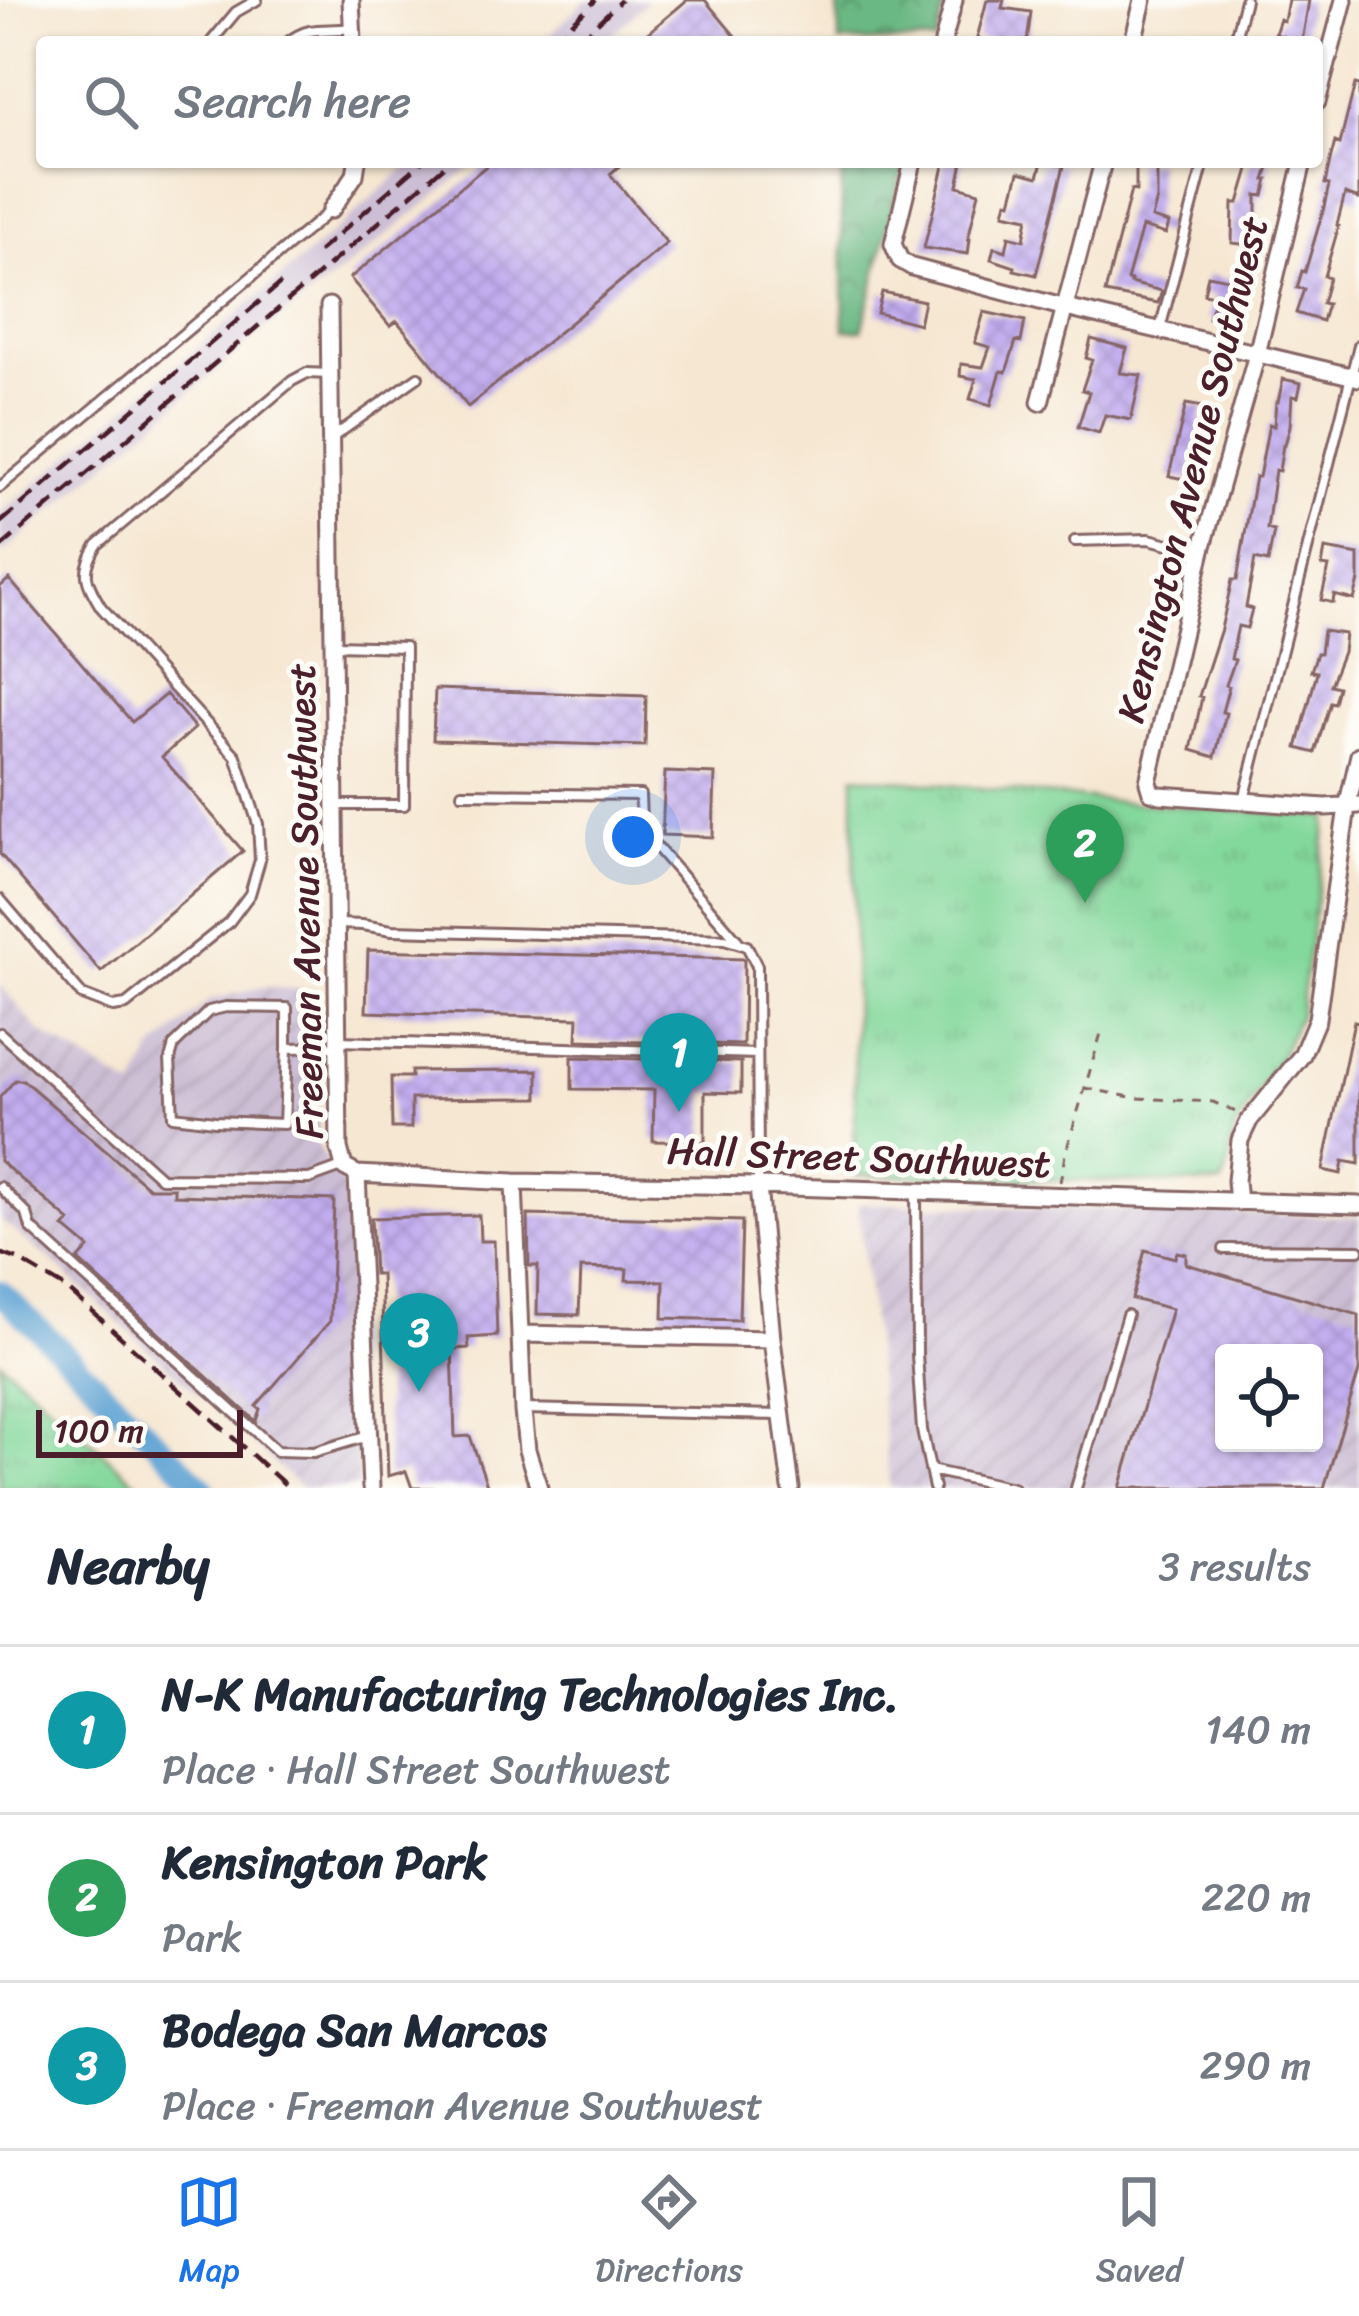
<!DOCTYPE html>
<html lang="en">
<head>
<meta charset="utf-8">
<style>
	body { margin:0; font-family:Sriracha,sans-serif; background:#f2f2f3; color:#1f2937 }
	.controls { position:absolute; right:36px; bottom:36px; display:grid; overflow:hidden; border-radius:12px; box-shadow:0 3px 9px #0004 }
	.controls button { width:108px; height:108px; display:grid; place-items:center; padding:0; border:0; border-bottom:3px solid #e0e1e3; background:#fff; color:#1f2937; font:60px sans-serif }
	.scale { position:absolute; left:36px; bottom:30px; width:207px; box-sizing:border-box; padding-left:12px; border:6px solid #4a1f2b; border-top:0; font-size:33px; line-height:42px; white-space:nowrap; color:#4a1f2b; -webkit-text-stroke:9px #fdfcf7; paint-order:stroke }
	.you { position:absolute; left:633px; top:837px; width:42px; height:42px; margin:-30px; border:9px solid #fff; border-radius:50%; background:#1a73e8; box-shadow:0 0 0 18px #1a73e833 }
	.badge { display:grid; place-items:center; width:78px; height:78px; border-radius:50%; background:#1a73e8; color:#fff; font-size:39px; font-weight:700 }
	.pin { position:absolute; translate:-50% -99px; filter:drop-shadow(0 3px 6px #0008) }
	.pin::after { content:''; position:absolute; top:63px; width:42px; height:36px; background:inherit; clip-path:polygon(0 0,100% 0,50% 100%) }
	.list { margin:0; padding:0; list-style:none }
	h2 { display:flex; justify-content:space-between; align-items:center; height:156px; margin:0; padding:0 48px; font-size:51px }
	h2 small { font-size:39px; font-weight:400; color:#747a83 }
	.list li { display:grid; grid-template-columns:78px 1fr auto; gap:36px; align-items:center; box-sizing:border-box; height:168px; padding:0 48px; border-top:3px solid #e0e1e3 }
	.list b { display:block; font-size:45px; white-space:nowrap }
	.list p { margin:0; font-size:39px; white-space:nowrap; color:#747a83 }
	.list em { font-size:39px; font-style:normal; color:#747a83 }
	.icon { flex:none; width:66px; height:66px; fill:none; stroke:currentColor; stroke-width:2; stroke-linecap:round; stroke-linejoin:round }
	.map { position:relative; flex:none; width:1359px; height:1488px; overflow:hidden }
	.search { position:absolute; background:#fff; box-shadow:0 3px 9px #0004; left:36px; right:36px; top:36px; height:132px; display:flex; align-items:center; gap:30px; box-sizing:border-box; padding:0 42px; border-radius:12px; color:#747a83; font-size:45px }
	.sheet { height:660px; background:#fff }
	nav { display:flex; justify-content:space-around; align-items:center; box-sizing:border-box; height:168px; border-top:3px solid #e0e1e3; background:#fff; font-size:33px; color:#747a83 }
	nav a { display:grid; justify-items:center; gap:6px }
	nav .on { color:#1a73e8 }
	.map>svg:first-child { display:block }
	.industrial { fill:url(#industrial-furrows); fill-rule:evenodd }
	.railway { fill:#ccbed4 }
	.forest { fill:url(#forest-crowns); stroke:#5a6c57; stroke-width:3 }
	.park { fill:url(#park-tufts); stroke:#667c63; stroke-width:3 }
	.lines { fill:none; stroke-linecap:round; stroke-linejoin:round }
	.river { stroke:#5da2d3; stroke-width:24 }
	.building { fill:url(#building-cross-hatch); fill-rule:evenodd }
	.lane-casing { stroke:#866565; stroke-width:14 }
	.street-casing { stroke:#866565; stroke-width:21 }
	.path { stroke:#866565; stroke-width:3; stroke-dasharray:9 9; stroke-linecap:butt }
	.lane { stroke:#fff; stroke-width:8 }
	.street { stroke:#fff; stroke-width:15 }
	.rail { stroke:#4a1f2b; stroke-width:4.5; stroke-dasharray:18 9; stroke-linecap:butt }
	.labels { text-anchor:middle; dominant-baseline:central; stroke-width:10; stroke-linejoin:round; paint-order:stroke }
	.street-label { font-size:39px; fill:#4a1f2b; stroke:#fdfcf7 }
</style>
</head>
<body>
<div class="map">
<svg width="1359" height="1488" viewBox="0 0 1359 1488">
	<defs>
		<pattern id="industrial-furrows" width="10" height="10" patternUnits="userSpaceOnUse" patternTransform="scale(3)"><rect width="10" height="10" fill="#ccbed4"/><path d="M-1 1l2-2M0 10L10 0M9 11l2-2" fill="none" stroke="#b1a3b6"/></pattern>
		<pattern id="forest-crowns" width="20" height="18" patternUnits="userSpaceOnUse" patternTransform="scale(3)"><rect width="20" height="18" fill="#6ab883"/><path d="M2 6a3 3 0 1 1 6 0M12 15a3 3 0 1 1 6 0" fill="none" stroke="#59956b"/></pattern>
		<pattern id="park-tufts" width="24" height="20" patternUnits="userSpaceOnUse" patternTransform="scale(3)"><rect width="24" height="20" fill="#83d89b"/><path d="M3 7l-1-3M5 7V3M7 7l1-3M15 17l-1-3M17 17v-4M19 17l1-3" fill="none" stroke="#73b986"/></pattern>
		<pattern id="building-cross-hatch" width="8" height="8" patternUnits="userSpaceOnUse" patternTransform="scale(3)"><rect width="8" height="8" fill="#c2adef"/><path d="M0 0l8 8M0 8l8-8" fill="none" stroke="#a894cd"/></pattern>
	</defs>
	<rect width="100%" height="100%" fill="#fdfcf7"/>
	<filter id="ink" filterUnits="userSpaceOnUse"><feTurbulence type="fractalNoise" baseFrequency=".00833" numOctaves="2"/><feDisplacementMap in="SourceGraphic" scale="24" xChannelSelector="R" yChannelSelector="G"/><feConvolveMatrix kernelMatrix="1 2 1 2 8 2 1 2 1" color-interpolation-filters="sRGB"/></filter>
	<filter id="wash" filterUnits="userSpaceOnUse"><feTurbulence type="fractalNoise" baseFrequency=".004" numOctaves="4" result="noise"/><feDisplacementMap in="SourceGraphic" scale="48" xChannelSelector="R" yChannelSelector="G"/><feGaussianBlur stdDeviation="2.7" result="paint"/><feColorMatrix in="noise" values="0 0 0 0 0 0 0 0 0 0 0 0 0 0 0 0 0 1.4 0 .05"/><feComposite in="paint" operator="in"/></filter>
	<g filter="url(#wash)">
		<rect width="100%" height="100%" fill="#f6e7d2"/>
		<path class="industrial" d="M0 985 39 1031 134 1089 153 1051 210 1000 264 987 315 990 319 1149 349 1194 358 1488H303L296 1483 51 1260 0 1220Z
			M858 1203 1359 1217V1488H890ZM1224 1353H1314V1443H1224Z"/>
		<path class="railway" d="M586 0H648L605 42H542Z
			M412 162H478L341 272 261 332 0 555V514L324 241Z"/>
		<path class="forest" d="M838 0H946L936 42H839Z
			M841 162H905L862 330H844Z"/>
		<path class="park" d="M854 776 1145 804 1328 817 1299 1016 1283 1050 1235 1129C1229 1146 1231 1169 1221 1184L855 1175Z
			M0 1361 143 1488H0Z"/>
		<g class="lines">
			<path class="river" d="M0 1292 203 1488"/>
		</g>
		<g id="blocks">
			<path class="building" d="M687 0H705L740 42H637Z
				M987 0H1004L1002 8 1031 12 1027 42H994L977 38Z
				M1288 0H1309L1302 42 1275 34 1280 19 1284 21Z
				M1355 84 1359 85V199L1345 194 1337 225 1339 226 1324 276 1329 278 1322 303 1327 304 1322 321 1296 313 1304 289 1297 288 1302 271 1305 272 1323 211 1329 185 1325 184 1331 157 1335 142 1340 144Z
				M491 162H624L610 174 667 243 468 407 397 321 390 326 350 278Z
				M945 162H963L958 186 979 192 968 239H970L968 254 924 248Z
				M1042 162 1064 166 1036 275 1014 270 1015 267 991 259 994 247 1006 251 1009 236 1024 240 1028 218 1004 213 1007 201 1011 202 1019 172 1038 177Z
				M1136 162H1157V199L1152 218 1169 223 1166 234 1142 227 1127 280 1131 281 1130 283 1162 291 1158 303 1105 293 1131 190 1136 191Z
				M1251 162H1271L1265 180H1268L1264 196 1257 195V218H1253L1250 245 1232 243 1233 203H1239Z
				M1208 275 1243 282 1232 326 1208 318 1216 296 1204 294Z
				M882 292 924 301 919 324 877 313Z
				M984 312 1025 321 1021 342 1016 341 1006 372 1001 371 991 405 970 399 976 379 960 376 961 364 983 367 990 347 975 343Z
				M1091 339 1127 348 1120 373 1141 375 1131 420 1105 415 1099 433 1078 427 1089 392 1082 390 1092 360 1086 358Z
				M1283 379 1301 383 1298 397 1292 396 1290 426 1285 445H1283L1279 471 1275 470 1267 529 1274 531 1268 562 1255 559 1246 607 1252 609 1247 628 1238 626 1231 659 1235 660 1226 685 1229 686 1222 712 1226 713 1215 757 1191 750 1202 697 1199 696 1221 629 1232 580H1237L1255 477H1259L1269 424 1274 426 1276 402H1278Z
				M1186 404 1203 407 1198 435 1202 436 1199 452 1195 451 1190 480 1169 476Z
				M1325 549 1359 555V580L1354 600 1334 595 1333 603 1321 600 1329 567 1322 566Z
				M9 579 132 722 166 694 195 728 162 757 243 851 101 972 0 854V587Z
				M1323 631 1345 634 1343 652 1330 685 1338 687 1334 703 1330 702 1315 753 1297 748 1317 672 1311 671 1317 653H1320Z
				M435 689 646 696 645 746 433 740Z
				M665 772 715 774 713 837 662 835Z
				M368 950 744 959 743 1045 577 1040 578 1018 366 1012Z
				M1354 1021 1359 1022V1164L1343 1161 1341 1174 1323 1170Z
				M572 1057 741 1062V1093L705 1092V1142L653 1141 654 1090 572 1089Z
				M538 1070V1098L411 1099V1128H392L391 1077H411V1071Z
				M15 1080H23L149 1188H174V1195L334 1200 330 1321 256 1406 260 1409 256 1421 78 1260 89 1248 64 1227 70 1221 0 1161V1097Z
				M479 1215 480 1241H494L497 1336 468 1338 469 1348 452 1349 455 1437 470 1436 488 1488H412L406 1471 388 1476 381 1274H374L371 1218Z
				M528 1215 742 1221 739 1320 663 1318 664 1281 626 1280 627 1269 581 1268 579 1315 537 1314 538 1266H529Z
				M1145 1250 1175 1258 1177 1252 1186 1254V1264L1359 1315V1371L1324 1488H1120L1172 1309 1132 1299ZM1224 1353H1314V1443H1224Z"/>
		</g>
	</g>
	<g filter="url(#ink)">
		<use href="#blocks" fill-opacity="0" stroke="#866565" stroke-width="3"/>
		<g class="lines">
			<g class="lane-casing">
				<path id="lane" d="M211 42 236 12 257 0
					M288 42C311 24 324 32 351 28
					M1234 42 1245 0
					M1160 329 1204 162
					M333 437 418 377
					M0 487 330 211
					M1075 541 1149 539 1200 552
					M462 793 640 795 641 820 649 838 738 941
					M1244 800 1359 345
					M335 805H404L405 647 336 645
					M0 899 82 995 113 1007 126 1005 229 922 250 894 260 860 258 824 236 756 101 607C85 580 81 572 97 545L292 381 307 373 329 374
					M339 924 362 925 392 930 724 939 747 946 757 966 758 1184
					M0 1033 161 1178 309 1179 342 1167
					M339 1041 757 1054
					M287 1048 284 1124 215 1121 173 1116 170 1059 174 1045 209 1011 226 1007 287 1008V1048L336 1047
					M0 1187 27 1214 31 1228 277 1451 314 1452 368 1436
					M916 1191 917 1355 922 1430 934 1488
					M1224 1249 1359 1250
					M524 1409 779 1415
					M930 1470 1013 1488
					M1076 1488 1127 1315"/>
			</g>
			<g class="street-casing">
				<path id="street" d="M351 0 353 42
					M943 42 954 0
					M1133 42 1143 0
					M1317 102 1344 0
					M913 162 893 244 900 260 912 267 1066 308 1359 378
					M1303 162 1257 354 1202 550 1148 782 1151 792 1160 795 1325 807 1359 805
					M331 210 355 175 357 162
					M329 306 339 1148 344 1167 357 1174
					M1040 402 1103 162
					M357 1174 514 1182 758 1186 1359 1205
					M357 1174 371 1488
					M514 1182 523 1411 527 1450 539 1488
					M758 1186 772 1339 791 1488
					M1238 1202 1236 1181 1240 1140 1249 1121 1302 1055 1317 1019 1347 807 1359 755
					M520 1334 772 1339"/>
			</g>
			<path class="path" d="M1085 1088 1136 1098 1213 1102 1236 1112
				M1060 1182 1065 1155 1102 1030"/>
			<use href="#lane" class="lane"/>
			<use href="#street" class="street"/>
			<path class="rail" d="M552 42 596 0
				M578 42 621 0
				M318 252 422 162
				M0 523 286 279
				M0 548 449 162
				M0 1253 17 1259 67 1289 289 1488"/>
		</g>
	</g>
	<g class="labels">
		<g class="street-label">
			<text transform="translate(1192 469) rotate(-76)">Kensington Avenue Southwest</text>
			<text transform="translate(305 901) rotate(-91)">Freeman Avenue Southwest</text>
			<text transform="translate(859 1157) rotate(2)">Hall Street Southwest</text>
		</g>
	</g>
</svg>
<div class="controls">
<button><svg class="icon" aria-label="locate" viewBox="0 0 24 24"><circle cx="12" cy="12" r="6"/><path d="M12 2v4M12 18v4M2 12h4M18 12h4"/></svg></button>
</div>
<div class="scale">100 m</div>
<div class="you"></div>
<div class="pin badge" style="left:679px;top:1112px;background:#0f9aa8">1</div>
<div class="pin badge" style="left:1085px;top:903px;background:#2e9e5b">2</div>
<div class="pin badge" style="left:419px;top:1392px;background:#0f9aa8">3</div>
<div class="search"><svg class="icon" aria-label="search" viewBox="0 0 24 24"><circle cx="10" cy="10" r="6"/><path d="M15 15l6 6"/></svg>Search here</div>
</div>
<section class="sheet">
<h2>Nearby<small>3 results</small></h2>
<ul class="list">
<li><span class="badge" style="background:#0f9aa8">1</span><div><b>N-K Manufacturing Technologies Inc.</b><p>Place · Hall Street Southwest</p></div><em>140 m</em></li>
<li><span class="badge" style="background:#2e9e5b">2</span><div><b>Kensington Park</b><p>Park</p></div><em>220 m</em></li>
<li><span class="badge" style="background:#0f9aa8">3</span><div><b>Bodega San Marcos</b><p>Place · Freeman Avenue Southwest</p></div><em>290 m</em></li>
</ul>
</section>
<nav>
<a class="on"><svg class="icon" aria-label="map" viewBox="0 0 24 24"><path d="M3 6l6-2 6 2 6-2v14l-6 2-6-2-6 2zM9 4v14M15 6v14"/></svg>Map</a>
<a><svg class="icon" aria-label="directions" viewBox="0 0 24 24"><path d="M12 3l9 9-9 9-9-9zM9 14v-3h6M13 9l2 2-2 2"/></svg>Directions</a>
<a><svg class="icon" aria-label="saved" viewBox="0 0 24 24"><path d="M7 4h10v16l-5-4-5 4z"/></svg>Saved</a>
</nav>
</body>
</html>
